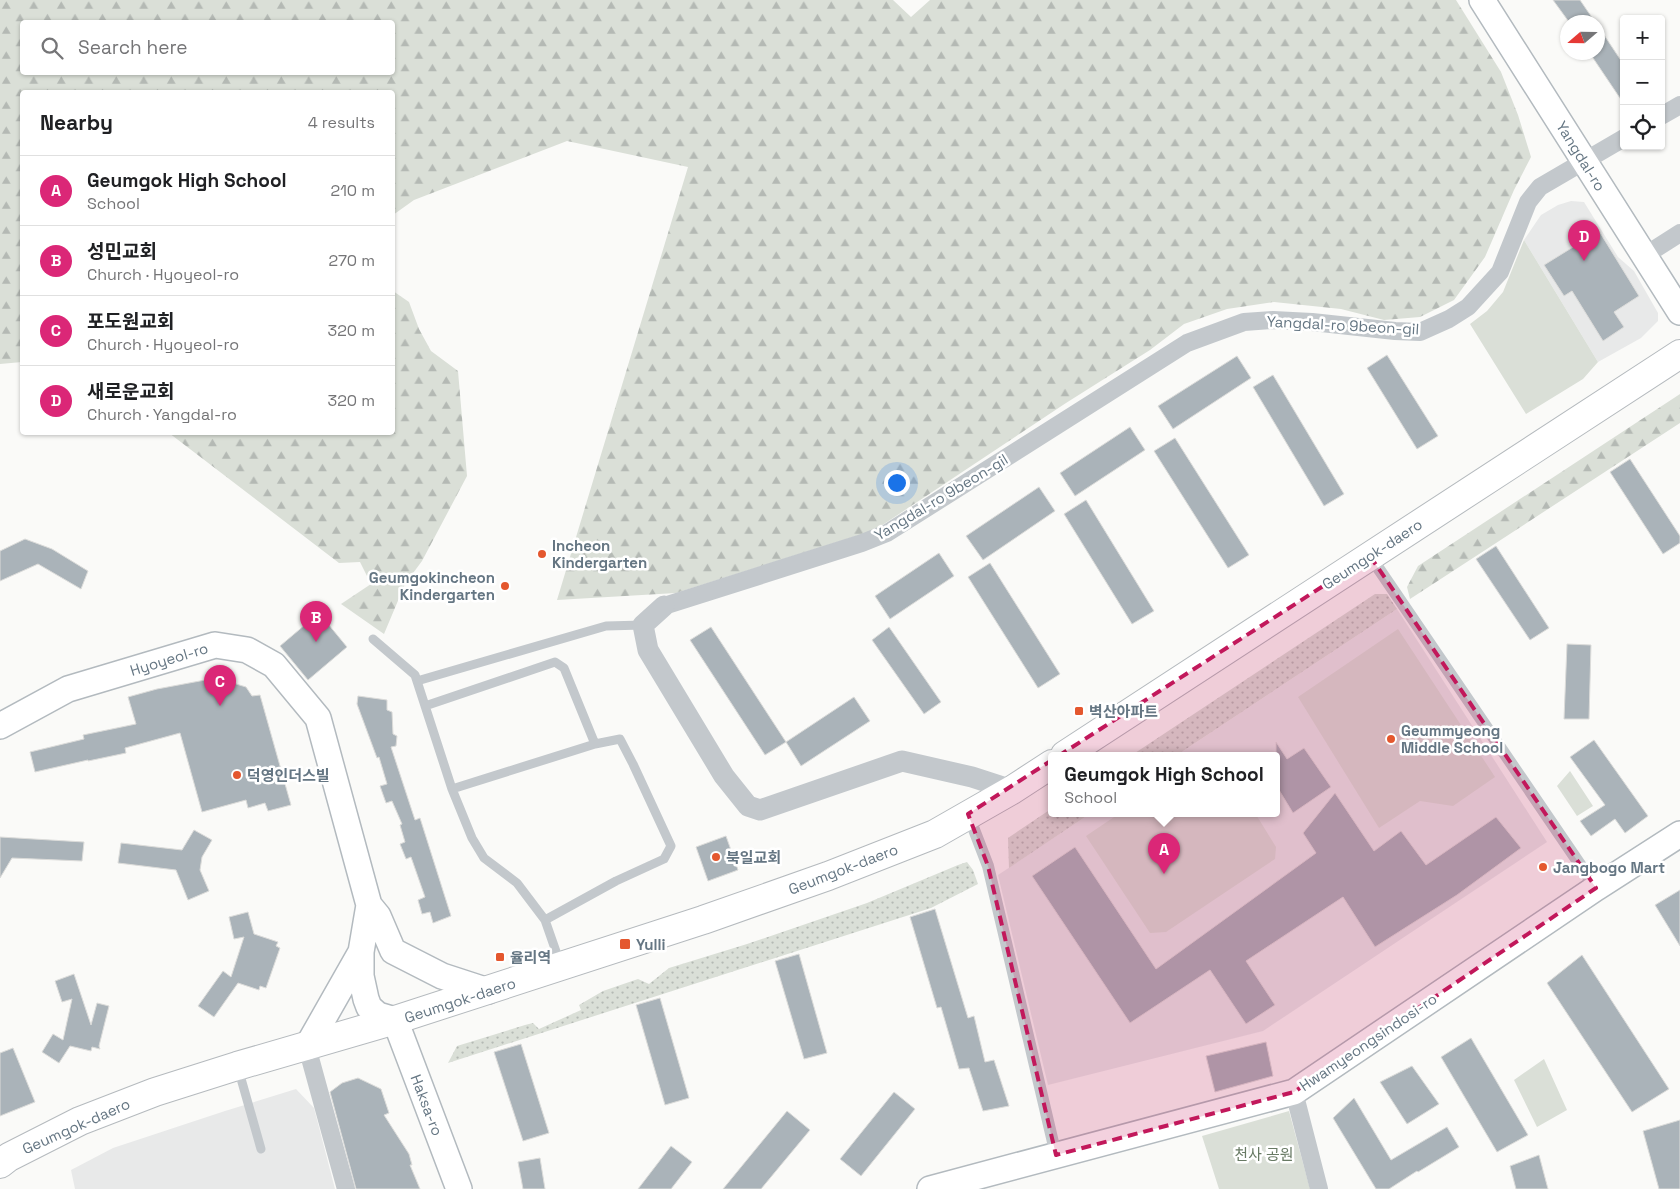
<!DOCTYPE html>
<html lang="en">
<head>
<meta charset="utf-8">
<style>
	body { margin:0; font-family:"Space Grotesk","Noto Sans KR",sans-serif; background:#f6f6f6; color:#202124 }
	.controls { position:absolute; right:15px; top:15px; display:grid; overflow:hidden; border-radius:5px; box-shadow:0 1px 4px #0004 }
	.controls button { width:45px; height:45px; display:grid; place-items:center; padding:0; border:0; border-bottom:1px solid #e0e0e0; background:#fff; color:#202124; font:25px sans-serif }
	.compass { position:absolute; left:1560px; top:15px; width:45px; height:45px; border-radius:50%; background:#fff; box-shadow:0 1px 4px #0004; rotate:250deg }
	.you { position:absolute; left:896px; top:482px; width:18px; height:18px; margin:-12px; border:4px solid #fff; border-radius:50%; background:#1a73e8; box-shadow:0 0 0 8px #1a73e833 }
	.badge { display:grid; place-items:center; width:32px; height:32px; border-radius:50%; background:#db2777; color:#fff; font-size:16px; font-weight:700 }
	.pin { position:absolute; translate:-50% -41px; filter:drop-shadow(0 1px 2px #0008) }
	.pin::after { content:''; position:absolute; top:26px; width:18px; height:15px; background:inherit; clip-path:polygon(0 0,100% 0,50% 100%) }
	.popup { position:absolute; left:1048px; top:752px; width:232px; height:65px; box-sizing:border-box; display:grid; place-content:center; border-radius:5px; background:#fff; filter:drop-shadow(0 1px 4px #0005); font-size:16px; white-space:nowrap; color:#757577 }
	.popup b { font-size:19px; color:#202124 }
	.popup::after { content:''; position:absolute; left:50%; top:100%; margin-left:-10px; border:10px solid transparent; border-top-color:#fff }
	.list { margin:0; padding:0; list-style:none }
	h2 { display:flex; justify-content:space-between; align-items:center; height:65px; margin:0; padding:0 20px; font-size:21px }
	h2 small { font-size:16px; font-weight:400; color:#757577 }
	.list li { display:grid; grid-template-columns:32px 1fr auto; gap:15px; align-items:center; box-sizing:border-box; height:70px; padding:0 20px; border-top:1px solid #e0e0e0 }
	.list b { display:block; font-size:19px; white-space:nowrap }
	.list p { margin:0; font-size:16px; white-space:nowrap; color:#757577 }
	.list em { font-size:16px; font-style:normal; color:#757577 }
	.icon { flex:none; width:28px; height:28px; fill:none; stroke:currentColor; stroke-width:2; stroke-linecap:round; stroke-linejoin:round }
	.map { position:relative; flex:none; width:1680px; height:1189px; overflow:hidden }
	.search { position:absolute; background:#fff; box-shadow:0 1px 4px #0004; left:20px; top:20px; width:375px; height:55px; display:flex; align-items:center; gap:12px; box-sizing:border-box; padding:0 18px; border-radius:5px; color:#757577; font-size:19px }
	.panel { position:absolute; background:#fff; box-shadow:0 1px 4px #0004; left:20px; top:90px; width:375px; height:345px; border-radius:5px }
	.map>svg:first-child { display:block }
	.built { fill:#e8e9e9 }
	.grass { fill:url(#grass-dots) }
	.forest { fill:url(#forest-firs); fill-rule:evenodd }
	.green { fill:#dadfd7 }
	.building { fill:#aab3b9; stroke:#dcdcda }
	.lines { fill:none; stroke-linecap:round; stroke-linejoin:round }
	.secondary-casing { stroke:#b3babf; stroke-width:28 }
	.primary-casing { stroke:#b5babe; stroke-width:30 }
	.service { stroke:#c3c8cc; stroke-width:9 }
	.pedestrian { stroke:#c3c8cc; stroke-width:12 }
	.minor { stroke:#c3c8cc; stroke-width:18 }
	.tertiary { stroke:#c3c8cc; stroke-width:21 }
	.secondary { stroke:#fff; stroke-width:25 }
	.primary { stroke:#fff; stroke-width:28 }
	.marked { fill:#c2185b; fill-opacity:0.2; stroke:#c2185b; stroke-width:4; stroke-dasharray:10 6; stroke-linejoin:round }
	.poi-dot { fill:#e4572e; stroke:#fff; stroke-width:2 }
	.labels { text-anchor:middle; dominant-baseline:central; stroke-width:5; stroke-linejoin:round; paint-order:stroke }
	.street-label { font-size:15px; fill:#657683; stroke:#fff }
	.poi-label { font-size:15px; font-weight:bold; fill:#657683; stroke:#fff; text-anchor:start }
	.park-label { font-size:15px; fill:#687a64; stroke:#fff }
</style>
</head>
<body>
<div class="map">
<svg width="1680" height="1189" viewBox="0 0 1680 1189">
	<defs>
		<pattern id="grass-dots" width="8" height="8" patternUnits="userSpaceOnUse" patternTransform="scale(1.25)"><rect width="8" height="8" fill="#dadfd7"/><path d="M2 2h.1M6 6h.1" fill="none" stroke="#b4b9b4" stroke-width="1.8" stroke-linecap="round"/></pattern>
		<pattern id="forest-firs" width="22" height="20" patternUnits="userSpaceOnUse" patternTransform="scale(1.25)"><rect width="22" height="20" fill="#dadfd7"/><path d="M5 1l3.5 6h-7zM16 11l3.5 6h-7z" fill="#b4b9b4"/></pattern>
	</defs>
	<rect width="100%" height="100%" fill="#fafaf8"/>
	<path class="built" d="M1571 201 1584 202 1618 257 1634 271 1658 313V321L1641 338 1598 362 1524 240 1541 215 1558 205Z
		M1397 609 1547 842 1263 1031 1048 1085 998 875 1091 813H1276V755H1177Z
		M296 1089 314 1108 335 1189H75L71 1170 113 1148 225 1111Z"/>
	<path class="grass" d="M1375 594H1387L1397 609 1177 755H1132Z
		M1051 809 1052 813H1091L1009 868 1008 838Z
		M967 862 973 870 978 884 931 908 448 1063 457 1046 525 1025 533 1023 539 1029 581 1010 579 1005 603 991 638 979 649 984 669 968 747 944 867 903 958 865Z"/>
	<path class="forest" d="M0 0H893L911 17 930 0H1456L1501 72 1518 115 1531 157 1514 190 1485 257 1454 300 1420 317 1384 320 1341 309 1274 302 1227 309 1184 324 1150 350 1066 403 875 530 676 593 557 600 688 167 567 141 414 200 393 215 392 92H22V362L0 364ZM22 22H392V72H22Z
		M393 291 409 302 419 329 431 351 458 371 467 476 422 561 405 584 384 634 341 604 371 584 360 562 339 563 169 433 392 432Z
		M1680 394V423L1410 599 1407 587 1418 566Z"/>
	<path class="green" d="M1524 240 1598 362 1583 379 1526 414 1470 324 1487 311 1503 292Z
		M1398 629 1495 777 1453 806 1420 801 1379 828 1298 697Z
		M1570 771 1593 806 1577 816 1557 786Z
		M1120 813H1255L1276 847 1275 859 1166 932 1150 933 1086 836Z
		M1544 1059 1567 1110 1537 1127 1514 1080Z
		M1289 1111 1310 1189H1219L1202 1136Z"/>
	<path class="building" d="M1553 0H1580L1595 22H1569Z
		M1598 26 1624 65V104L1589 52H1598Z
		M1599 231 1639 296 1614 312 1624 327 1603 341 1572 291 1564 296 1544 265Z
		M1387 355 1438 436 1417 449 1367 368Z
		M1237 356 1251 378 1173 429 1158 406Z
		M1273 375 1344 494 1324 506 1253 387Z
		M1130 427 1145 450 1075 496 1060 473Z
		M1175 438 1249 555 1228 568 1154 451Z
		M1630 459 1680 536V543L1663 554 1610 472Z
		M1039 487 1055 511 983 560 966 536Z
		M1086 500 1154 611 1132 624 1064 514Z
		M25 539 52 549 88 571 81 589 38 564 0 581V551Z
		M1496 546 1549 628 1530 640 1476 559Z
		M939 553 954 576 890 619 875 596Z
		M990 563 1060 674 1038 688 968 577Z
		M319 613 347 647 308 680 280 646Z
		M711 627 786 742 765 755 690 640Z
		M889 627 941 702 924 714 872 640Z
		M1567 644 1591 645 1589 719H1564Z
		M232 675 236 684 246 687 252 696 260 695 291 805 268 811 265 803 248 808 246 800 202 812 180 733 125 748 126 753 88 761V760L35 772 30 752 84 739 83 735 136 724 128 697 157 689Z
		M358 696 387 700V710L392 712 393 734 397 736 396 746 391 747 415 820 420 818 451 916 433 923 430 912 422 914 418 900 425 897 411 857 406 859 400 844 405 842 400 825 402 824 392 801 386 803 380 786 387 784 379 757 377 758 357 704Z
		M854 697 870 721 801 766 786 742Z
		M1594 740 1648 816 1625 833 1615 819 1591 836 1580 821 1605 805 1570 757Z
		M1276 742 1287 759 1304 748 1331 787 1293 813 1276 785Z
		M1335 793 1374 851 1401 831 1426 865 1496 817 1521 848 1457 895 1375 947 1343 897 1246 961 1275 1005 1246 1024 1210 970 1130 1023 1032 876 1075 847 1156 969 1316 853 1303 833Z
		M194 830 212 840 202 857 200 870 209 891 188 900 176 870 118 863 121 843 182 850Z
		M726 836 738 870 708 881 696 847Z
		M0 837 84 842 82 861 12 858 0 878Z
		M1680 890V946L1655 905Z
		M935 909 968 1018 974 1016 985 1062 994 1060 1009 1106 983 1111 969 1068 959 1069 941 1007 937 1008 910 917Z
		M248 912 254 934 278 942 276 946 280 948 266 988 260 986 259 990 238 983 214 1017 198 1006 223 971 231 977 244 937 234 939 229 917Z
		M799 954 827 1053 804 1059 775 961Z
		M1582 955 1669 1089 1632 1112 1547 983Z
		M74 974 91 1025 97 1003 109 1006 99 1046 100 1049 92 1047 91 1051 70 1046 59 1063 42 1052 53 1034 63 1040 72 999 62 1002 55 981Z
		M660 998 689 1098 665 1105 636 1005Z
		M1471 1038 1528 1135 1497 1152 1441 1057Z
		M1266 1042 1273 1076 1215 1092 1206 1056Z
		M521 1044 549 1133 523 1141 494 1052Z
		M13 1048 35 1102 0 1116V1053Z
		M1412 1066 1439 1104 1407 1124 1380 1082Z
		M358 1078 381 1089 389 1113 384 1115 409 1154 412 1165H410L420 1189H356L330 1092 342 1083Z
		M894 1092 915 1109 861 1176 840 1159Z
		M1354 1098 1391 1160 1447 1127 1459 1147 1418 1172 1417 1171 1389 1189H1376L1333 1118Z
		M787 1111 810 1130 761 1189H723Z
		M1680 1120V1189H1659L1643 1131Z
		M671 1146 692 1162 671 1189H638Z
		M1539 1155 1548 1189H1516L1510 1166Z
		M540 1158 545 1189H523L518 1162Z"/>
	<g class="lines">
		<g class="secondary-casing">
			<path id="secondary" d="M1482 0 1680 312
				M0 726 68 689 215 645 247 650 274 665 318 718 369 905 361 952V976L366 999 369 1007 378 1015 395 1020 459 1189
				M369 905 378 916 393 951 442 976 488 991
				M307 1047 361 952
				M930 1189 1294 1092 1596 888 1680 834"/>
		</g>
		<g class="primary-casing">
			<path id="primary" d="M1065 755 1680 354
				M0 1164 9 1157 80 1121 155 1092 237 1066 395 1020 703 920 828 876 935 834 1012 790 1052 764"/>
		</g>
		<path class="service" d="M373 639 415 675 452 789 472 838 484 858 517 883 545 920 560 963
			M417 681 606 626 643 625
			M425 706 555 662 564 668 595 744
			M452 789 595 744 620 739 633 764 671 846 664 859 616 881 545 920
			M238 1068 261 1149"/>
		<path class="pedestrian" d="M1370 556 1596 888
			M968 814 988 866 1056 1155"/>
		<path class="minor" d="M1661 116 1680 105
			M1644 256 1680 233
			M664 606 862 543 887 533 1187 343 1244 322 1273 320 1312 322 1395 331 1420 332 1449 319 1468 307 1500 272 1528 202 1540 187 1624 138
			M307 1047 346 1189
			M1294 1092 1319 1189"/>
		<path class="tertiary" d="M664 606 643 625 648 650 724 776 748 806 760 810 902 761 972 777 1012 790"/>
		<use href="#secondary" class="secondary"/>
		<use href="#primary" class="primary"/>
	</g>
	<path class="marked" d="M1370 556 1596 888 1294 1092 1056 1155 988 866 968 814Z"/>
	<g class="poi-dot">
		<circle cx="542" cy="554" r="5"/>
		<circle cx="505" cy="586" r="5"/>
		<rect x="1074" y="706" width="10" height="10" rx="2.5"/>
		<circle cx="1391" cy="739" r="5"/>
		<circle cx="237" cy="775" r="5"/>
		<circle cx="716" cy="857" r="5"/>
		<circle cx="1543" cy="867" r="5"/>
		<rect x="619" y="938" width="12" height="12" rx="2.5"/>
		<rect x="495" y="952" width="10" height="10" rx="2.5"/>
	</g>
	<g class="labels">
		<g class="street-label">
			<text transform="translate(1581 156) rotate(58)">Yangdal-ro</text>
			<text transform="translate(1343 325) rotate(3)">Yangdal-ro 9beon-gil</text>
			<text transform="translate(941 497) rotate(-31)">Yangdal-ro 9beon-gil</text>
			<text transform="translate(1372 554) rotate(-33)">Geumgok-daero</text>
			<text transform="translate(169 659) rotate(-17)">Hyoyeol-ro</text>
			<text transform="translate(843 869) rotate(-21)">Geumgok-daero</text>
			<text transform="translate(460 1000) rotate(-18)">Geumgok-daero</text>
			<text transform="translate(1368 1042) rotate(-34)">Hwamyeongsindosi-ro</text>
			<text transform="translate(427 1105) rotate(69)">Haksa-ro</text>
			<text transform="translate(76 1126) rotate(-24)">Geumgok-daero</text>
		</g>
		<g class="poi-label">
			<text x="552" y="545">Incheon<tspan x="552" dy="17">Kindergarten</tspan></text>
			<text x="495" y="577" text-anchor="end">Geumgokincheon<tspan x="495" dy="17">Kindergarten</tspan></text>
			<text x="1089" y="711">벽산아파트</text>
			<text x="1401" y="730">Geummyeong<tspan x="1401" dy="17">Middle School</tspan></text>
			<text x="247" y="775">덕영인더스빌</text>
			<text x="726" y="857">북일교회</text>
			<text x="1553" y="867">Jangbogo Mart</text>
			<text x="636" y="944">Yulli</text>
			<text x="510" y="957">율리역</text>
		</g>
		<g class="park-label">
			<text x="1264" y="1154">천사 공원</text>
		</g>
	</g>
</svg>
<div class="controls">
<button>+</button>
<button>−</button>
<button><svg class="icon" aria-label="locate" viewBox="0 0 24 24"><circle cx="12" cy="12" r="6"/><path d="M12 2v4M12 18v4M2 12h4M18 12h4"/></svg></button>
</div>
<svg class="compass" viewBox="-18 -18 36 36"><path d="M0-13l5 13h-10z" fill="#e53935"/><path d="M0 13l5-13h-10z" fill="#757577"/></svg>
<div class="you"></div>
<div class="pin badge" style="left:1164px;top:874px">A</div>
<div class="popup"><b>Geumgok High School</b>School</div>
<div class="pin badge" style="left:316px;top:642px">B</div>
<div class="pin badge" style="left:220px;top:706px">C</div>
<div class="pin badge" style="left:1584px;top:261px">D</div>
<div class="search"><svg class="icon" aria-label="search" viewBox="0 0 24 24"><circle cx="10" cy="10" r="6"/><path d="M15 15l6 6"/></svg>Search here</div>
<section class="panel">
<h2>Nearby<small>4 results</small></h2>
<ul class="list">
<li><span class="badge">A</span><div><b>Geumgok High School</b><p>School</p></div><em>210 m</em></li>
<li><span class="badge">B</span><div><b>성민교회</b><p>Church · Hyoyeol-ro</p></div><em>270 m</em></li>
<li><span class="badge">C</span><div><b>포도원교회</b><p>Church · Hyoyeol-ro</p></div><em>320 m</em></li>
<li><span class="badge">D</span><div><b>새로운교회</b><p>Church · Yangdal-ro</p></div><em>320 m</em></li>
</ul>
</section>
</div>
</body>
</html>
